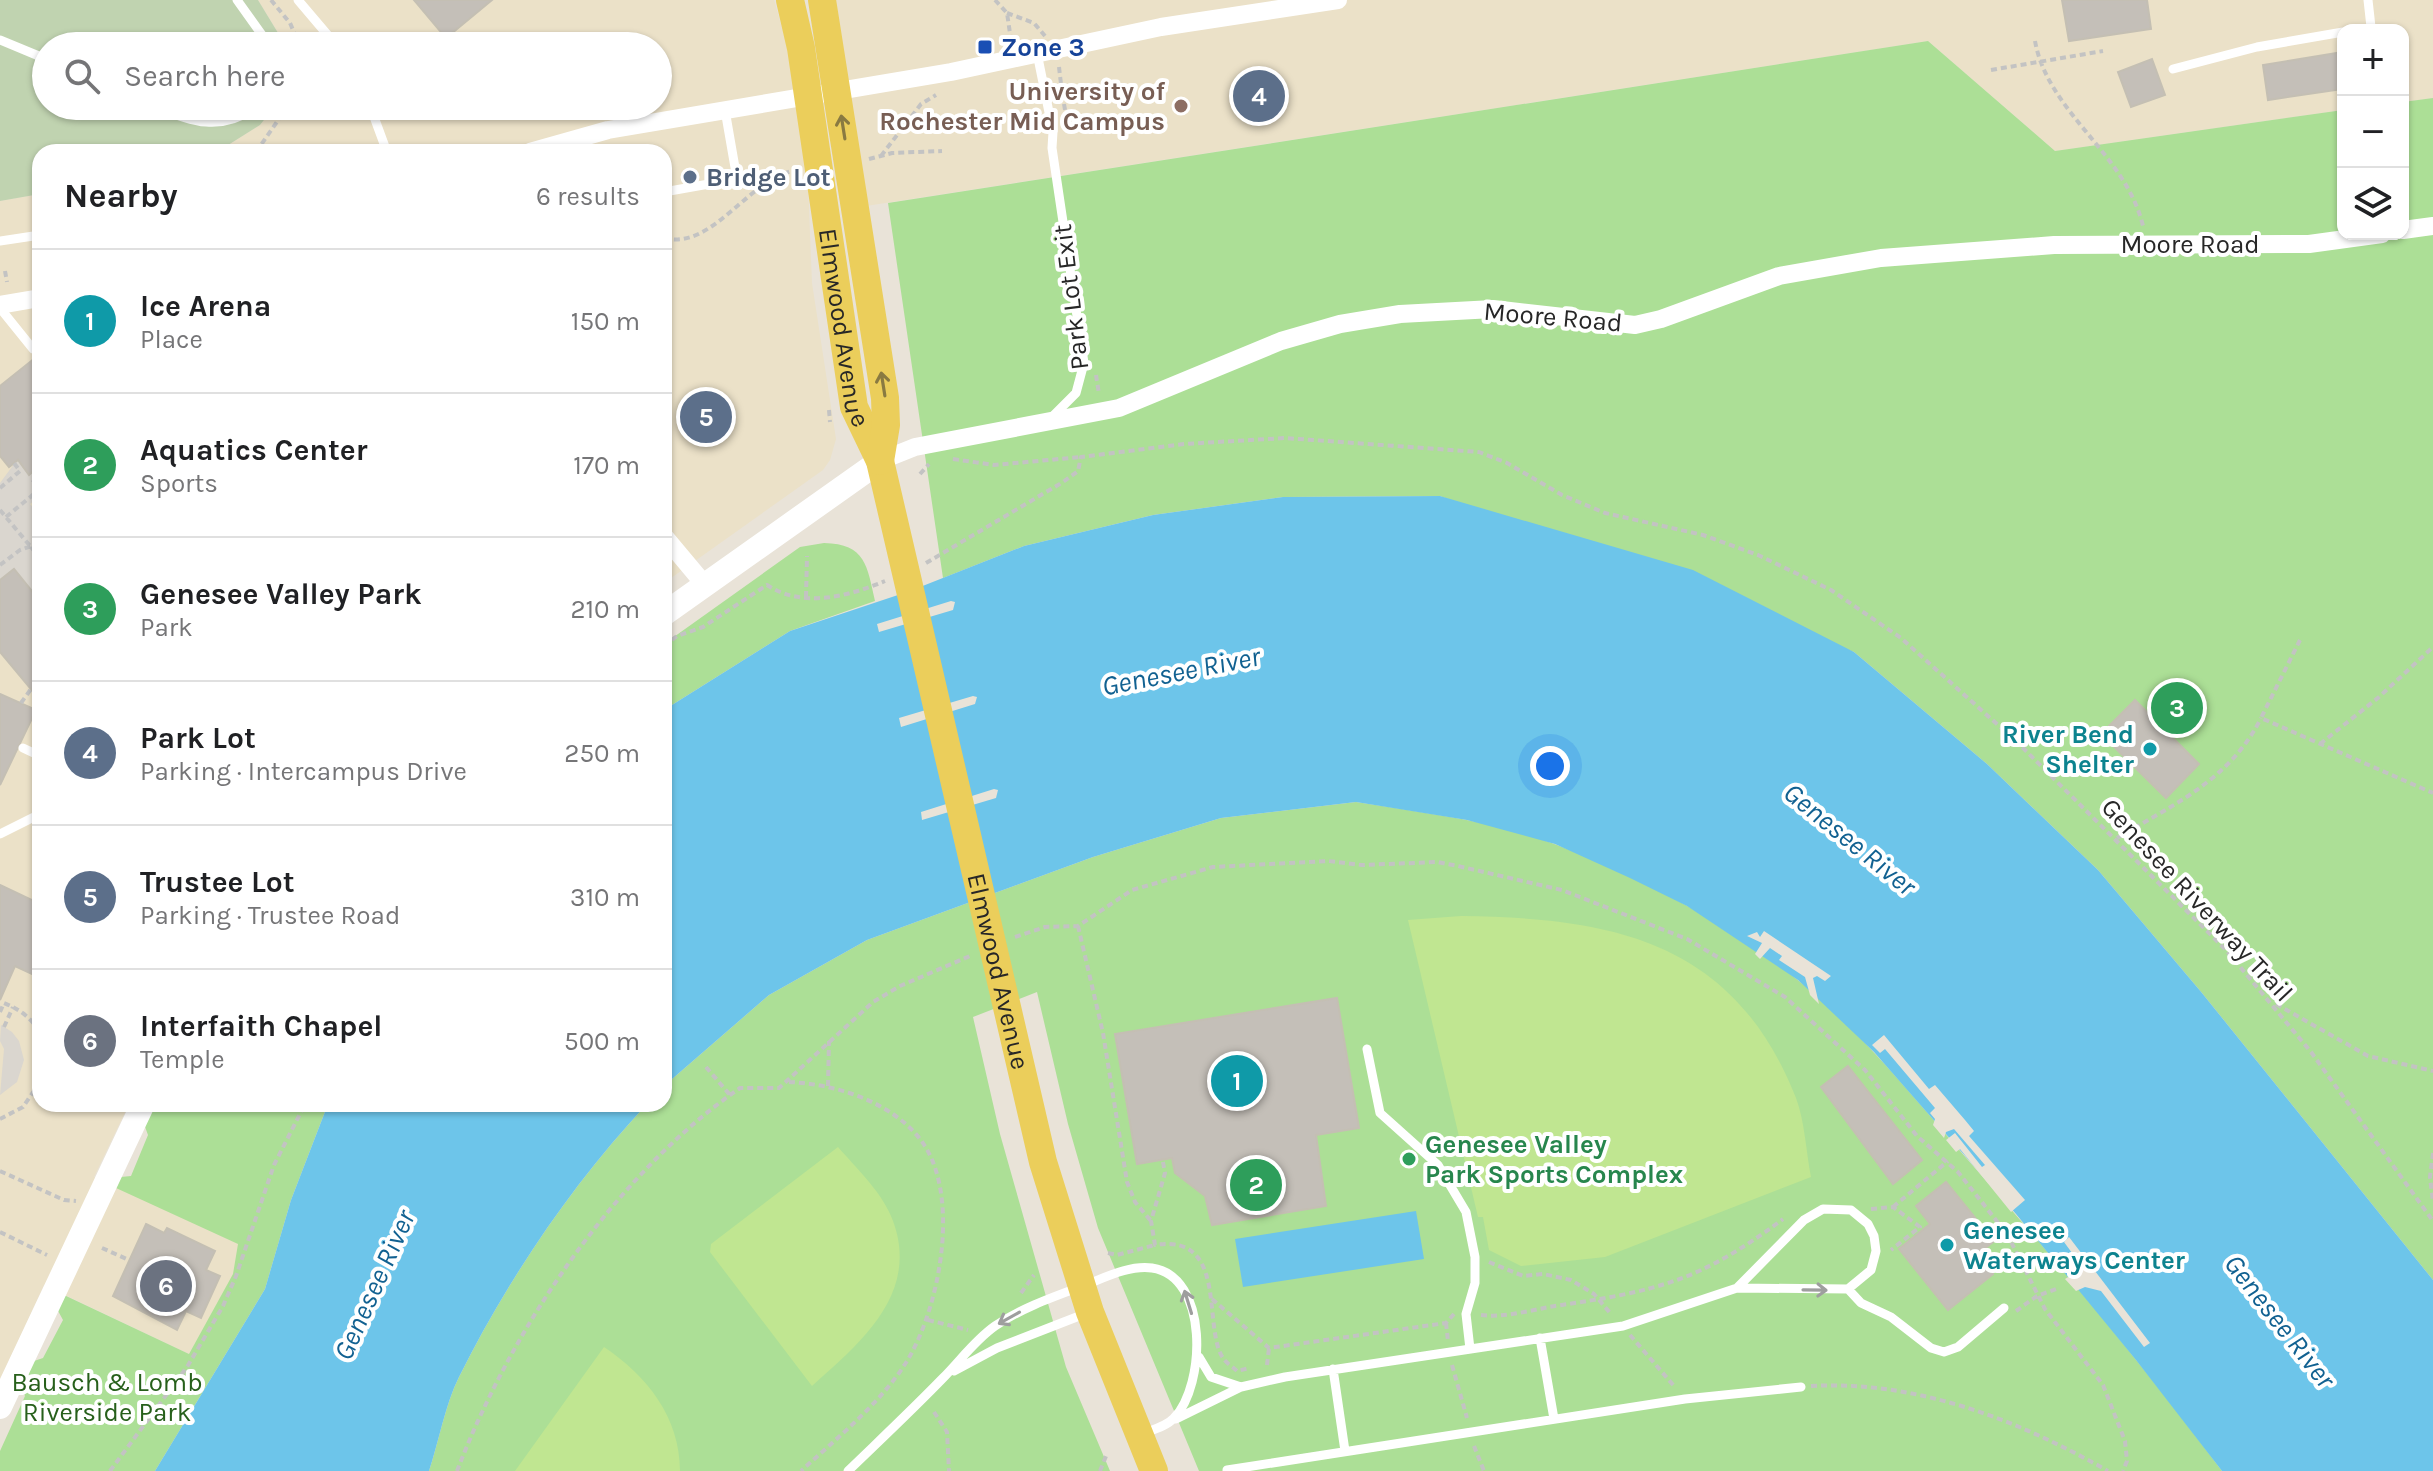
<!DOCTYPE html>
<html lang="en">
<head>
<meta charset="utf-8">
<style>
	body { margin:0; font-family:Karla,sans-serif; background:#f6f6f6; color:#202124 }
	.controls { position:absolute; right:24px; top:24px; display:grid; overflow:hidden; border-radius:16px; box-shadow:0 2px 6px #0004 }
	.controls button { width:72px; height:72px; display:grid; place-items:center; padding:0; border:0; border-bottom:2px solid #e0e0e0; background:#fff; color:#202124; font:40px sans-serif }
	.you { position:absolute; left:1550px; top:766px; width:28px; height:28px; margin:-20px; border:6px solid #fff; border-radius:50%; background:#1a73e8; box-shadow:0 0 0 12px #1a73e833 }
	.badge { display:grid; place-items:center; width:52px; height:52px; border-radius:50%; background:#1a73e8; color:#fff; font-size:26px; font-weight:700 }
	.pin { position:absolute; translate:-50% -50%; border:4px solid #fff; box-shadow:0 2px 8px #0006 }
	.list { margin:0; padding:0; list-style:none }
	h2 { display:flex; justify-content:space-between; align-items:center; height:104px; margin:0; padding:0 32px; font-size:34px }
	h2 small { font-size:26px; font-weight:400; color:#757577 }
	.list li { display:grid; grid-template-columns:52px 1fr auto; gap:24px; align-items:center; box-sizing:border-box; height:144px; padding:0 32px; border-top:2px solid #e0e0e0 }
	.list b { display:block; font-size:30px; white-space:nowrap }
	.list p { margin:0; font-size:26px; white-space:nowrap; color:#757577 }
	.list em { font-size:26px; font-style:normal; color:#757577 }
	.icon { flex:none; width:44px; height:44px; fill:none; stroke:currentColor; stroke-width:2; stroke-linecap:round; stroke-linejoin:round }
	.map { position:relative; flex:none; width:2433px; height:1471px; overflow:hidden }
	.search { position:absolute; background:#fff; box-shadow:0 2px 6px #0004; left:32px; top:32px; width:640px; height:88px; display:flex; align-items:center; gap:20px; box-sizing:border-box; padding:0 28px; border-radius:44px; color:#757577; font-size:30px }
	.panel { position:absolute; background:#fff; box-shadow:0 2px 6px #0004; left:32px; top:144px; width:640px; height:968px; border-radius:24px }
	.map>svg:first-child { display:block }
	.education { fill:#ebe1c8 }
	.green { fill:#acdf96 }
	.cemetery { fill:#c0d3b0 }
	.pitch { fill:#c0e691 }
	.plaza { fill:#dad6cf }
	.water { fill:#6dc5ea; fill-rule:evenodd }
	.pier { fill:#e9e3d8 }
	.building { fill:#c4bfb8; stroke:#c4bfb3; stroke-width:2 }
	.lines { fill:none; stroke-linecap:round; stroke-linejoin:round }
	.path { stroke:#c3c3c3; stroke-width:4; stroke-dasharray:6 4; stroke-linecap:butt }
	.lane { stroke:#fff; stroke-width:9 }
	.street { stroke:#fff; stroke-width:18 }
	.secondary { stroke:#fff; stroke-width:24 }
	.primary { stroke:#ebce5b; stroke-width:28 }
	.oneway { stroke:#897a41 }
	.oneway2 { stroke:#9e9e9e }
	.transit-dot { fill:#1a4fb4; stroke:#fff; stroke-width:3 }
	.education-dot { fill:#8d6e63; stroke:#fff; stroke-width:3 }
	.service-dot { fill:#5c6f8a; stroke:#fff; stroke-width:3 }
	.culture-dot { fill:#0f9aa8; stroke:#fff; stroke-width:3 }
	.leisure-dot { fill:#2e9e5b; stroke:#fff; stroke-width:3 }
	.labels { text-anchor:middle; dominant-baseline:central; stroke-width:8; stroke-linejoin:round; paint-order:stroke }
	.transit-label { font-size:26px; font-weight:bold; fill:#164399; stroke:#fff; text-anchor:start }
	.education-label { font-size:26px; font-weight:bold; fill:#785e54; stroke:#fff; text-anchor:end }
	.service-label { font-size:26px; font-weight:bold; fill:#4e5e75; stroke:#fff; text-anchor:start }
	.street-label { font-size:26px; fill:#272727; stroke:#fff }
	.culture-label { font-size:26px; font-weight:bold; fill:#0d838f; stroke:#fff; text-anchor:end }
	.leisure-label { font-size:26px; font-weight:bold; fill:#27864d; stroke:#fff; text-anchor:start }
	.park-label { font-size:26px; fill:#27601b; stroke:#fff }
	.water-label { font-size:28px; font-style:italic; fill:#116191; stroke:#fff }
</style>
</head>
<body>
<div class="map">
<svg width="2433" height="1471" viewBox="0 0 2433 1471">
	<rect width="100%" height="100%" fill="#e9e3d8"/>
	<path class="education" d="M258 0H774L787 45 808 184 812 283 836 439 830 460 823 470 664 583V152H217L260 125 275 106H658V46H286Z
		M836 0H2433V98L2403 102V30H2343V110L2055 151 1928 41 866 206Z
		M40 194V1104H129L94 1177 239 1244 234 1274 189 1354 44 1285 0 1380V201Z"/>
	<path class="green" d="M1928 41 2055 151 2343 110V234H2403V102L2433 98V1280L2202 993 2098 870 1987 764 1854 652 1440 496 1283 497 1153 515 1024 546 943 578 888 203Z
		M824 543C866 544 867 566 875 601L790 631 664 710V644L800 547Z
		M1356 802C1423 813 1493 820 1557 845 1642 878 1728 923 1799 981 1860 1031 1910 1093 1961 1152 2052 1255 2140 1361 2222 1471H1199L1098 1228 1068 1124 1037 992 973 1017 1000 1134 1066 1367 1110 1471H429C439 1441 445 1405 459 1377 508 1279 572 1184 647 1104H664V1086L769 995 867 940 1093 857 1221 818Z
		M155 1104H328L291 1200 265 1289 155 1471H0V1451L25 1396 21 1387 34 1361 43 1358 63 1320 57 1309 64 1295 189 1354 233 1274 238 1244 116 1188 121 1177 131 1176 148 1135 144 1124Z"/>
	<path class="cemetery" d="M0 0H258L286 46H46V106H275L260 125 217 152H40V194L0 201Z"/>
	<path class="pitch" d="M1461 916C1614 918 1734 941 1796 1098 1805 1122 1806 1152 1811 1177L1605 1257 1521 1266 1489 1250 1483 1217H1478L1408 920Z
		M838 1147C857 1169 883 1193 893 1221 920 1294 860 1343 812 1386L710 1252 711 1244Z
		M604 1347C647 1376 680 1417 680 1471H515Z"/>
	<path class="plaza" d="M17 460 29 474 40 465V496L30 504 40 517V601L14 569 0 580V483Z
		M1 1025 12 1032 19 1041 24 1060 17 1082 0 1095 4 1049 0 1041Z"/>
	<path class="water" d="M1440 496 1693 570 1854 652 1987 764 2098 870 2202 993 2433 1280V1471H2222L2136 1360 2016 1214 1874 1052 1798 980 1687 906 1630 878 1555 844 1467 820 1356 802 1221 818 1093 857 867 940 769 995 664 1086V710L790 631 910 591 1024 546 1153 515 1283 497ZM951 601 955 602 953 610 879 632 877 624ZM973 696 977 697 975 704 901 727 899 718ZM994 789 998 790 996 798 922 820 921 812Z
		M328 1104H647C572 1184 508 1279 459 1377 445 1405 439 1441 429 1471H155L265 1289 291 1200Z
		M1416 1211 1424 1259 1243 1287 1235 1239Z"/>
	<path class="pier" d="M1764 931 1831 976 1825 981 1817 976 1813 978 1819 1004 1810 995 1805 977 1779 960 1782 956 1770 948 1760 959 1755 954 1762 943 1747 936 1757 932 1760 937Z
		M1884 1035 1929 1089 1935 1085 1965 1120 1974 1131 1969 1136 2025 1200 2011 1212 1960 1149 1956 1152 1946 1140 1955 1133 1982 1167 1985 1165 1954 1129 1946 1132 1944 1138 1933 1125 1935 1119 1930 1113 1935 1108 1885 1049 1880 1053 1872 1045Z
		M2069 1237 2150 1343 2144 1347 2101 1291 2085 1287 2076 1291 2065 1279 2083 1268 2064 1242Z"/>
	<path class="building" d="M414 0H492L446 38Z
		M2062 0H2147L2151 29 2069 41Z
		M2343 52V89L2268 100 2263 65Z
		M2152 59 2165 95 2131 107 2118 72Z
		M40 354V465L29 475 18 460 9 467 0 456V386Z
		M14 569 40 601V700L0 652V580Z
		M0 694 36 710 0 785Z
		M2135 700 2199 764 2166 798 2101 734Z
		M0 885 40 904V961L34 975 15 966 0 1000Z
		M1337 998 1359 1128 1316 1135 1326 1206 1212 1225 1205 1196 1175 1173 1172 1158 1137 1164 1115 1034Z
		M1848 1066 1922 1160 1893 1184 1821 1087Z
		M1946 1182 1994 1241 1978 1254 1993 1274 1948 1310 1899 1249 1930 1224 1916 1206Z
		M146 1224 164 1233 167 1228 215 1251 206 1270 220 1276 201 1318 186 1311 177 1330 113 1296Z"/>
	<g class="lines">
		<path class="path" d="M271 0 290 23 300 46
			M995 0 1007 13 1011 40
			M1007 13 1034 23 1045 36
			M2035 41C2048 113 2126 154 2143 226
			M1059 67 1061 84
			M1991 70 2103 51
			M1064 104 1067 121
			M256 152 288 106
			M881 156 921 104 936 95
			M869 159 892 153 942 151
			M664 238C713 251 749 177 797 170
			M5 271 7 282
			M1096 375 1099 394
			M829 410 830 422
			M953 459 994 465 1081 457
			M920 474 929 464
			M0 488 20 471 14 463
			M0 510 31 547
			M6 517 40 489 32 479 40 472
			M31 547 40 558
			M926 563 1063 482 1078 471 1081 457 1184 444 1285 438 1479 452 1507 463 1562 495 1605 513 1703 535 1758 555 1831 590 1901 638 2018 743 2226 950 2311 1052 2433 1221
			M0 565 20 550 40 543
			M806 597 807 556
			M2300 640 2261 718 2433 793
			M664 646 677 636 703 627 767 585C803 609 849 596 885 581
			M21 703 31 689
			M2320 744 2379 697 2433 647
			M2117 838C2173 805 2231 779 2261 718
			M1078 926 1103 1033 1127 1182 1135 1202 1151 1221
			M1015 937 1045 927 1078 926 1132 890 1213 867 1328 861 1362 865 1437 862 1458 866 1562 890 1687 939 1785 997 1865 1070 1917 1136 1958 1172 2007 1234 2045 1309 2103 1385 2125 1441 2127 1461 2123 1471
			M2276 1004 2368 1056 2433 1071
			M0 1012 4 1003C19 1009 32 1018 40 1033
			M4 1027 13 1007
			M706 1067 730 1095
			M789 1082C835 1084 890 1101 920 1139 962 1193 940 1307 907 1361 881 1403 838 1437 801 1471
			M828 1086 829 1041
			M0 1119 23 1107 40 1082
			M2433 1153 2430 1177 2433 1202
			M1163 1162 1165 1173 1151 1221 1155 1245C1229 1233 1202 1327 1223 1358 1226 1363 1233 1367 1237 1371L1250 1368
			M0 1171 64 1200 76 1201
			M1893 1207 1948 1161
			M1871 1209 1893 1207 1920 1227 1891 1250
			M0 1232 47 1255
			M102 1248 129 1260
			M1108 1253 1117 1255 1155 1245
			M1489 1262 1523 1276 1543 1274 1571 1280 1594 1294 1611 1314
			M1021 1293 1034 1275
			M1212 1299 1269 1348 1446 1323 1454 1314
			M2016 1311 2037 1296 2056 1289
			M1481 1315C1505 1318 1531 1310 1555 1306 1656 1291 1699 1282 1783 1219
			M928 1320 968 1330
			M1446 1323 1448 1341
			M1630 1335 1674 1386
			M1267 1365 1269 1348
			M1452 1365 1467 1418
			M1811 1386C1916 1380 2018 1420 2108 1471
			M934 1412 947 1432 949 1471
			M1474 1446 1484 1471
			M110 1471 187 1367 223 1306 236 1276 274 1165 305 1104
			M457 1471C511 1330 614 1175 740 1088H779L873 1002 900 986 970 956
			M1100 1471 1106 1456"/>
		<path class="lane" d="M237 0 270 46
			M298 0 337 46
			M2355 30 2371 27 2368 0
			M0 40 46 59
			M1037 53 1053 132 1052 148 1084 363 1076 393 1053 416
			M2173 69 2257 47 2343 32
			M154 106C191 122 222 133 257 106
			M370 106 387 152
			M664 192 737 179 725 110
			M0 241 40 235
			M0 308 33 349
			M23 748 40 756
			M0 834 40 814
			M1367 1049 1380 1113 1438 1165 1466 1212 1475 1257V1283L1466 1314 1470 1349
			M1848 1289 1861 1303 1891 1317 1931 1348 1944 1352 1958 1347 2004 1308
			M1540 1338 1554 1419
			M1333 1369 1345 1451
			M954 1371 997 1348 1087 1313
			M1241 1387 1285 1377 1623 1326 1737 1288 1848 1289 1871 1270 1876 1251 1874 1236 1868 1224 1851 1210 1823 1209 1804 1220 1737 1288
			M1176 1419 1241 1387 1211 1377 1199 1357
			M1227 1470 1685 1399 1801 1387
			M848 1471C880 1440 912 1410 943 1378 960 1361 975 1340 995 1326 1023 1307 1056 1296 1088 1284 1108 1276 1131 1265 1152 1268 1209 1276 1206 1385 1174 1418 1167 1426 1152 1430 1142 1434"/>
		<path class="street" d="M530 152 608 130 951 72 1161 27 1338 0
			M2403 230 2433 226
			M0 305 40 298
			M880 461 915 447 1119 408 1281 341 1340 324 1400 314 1493 309 1635 325 1661 319 1779 276 1881 258 2054 245 2309 244 2382 234
			M664 536 705 585"/>
		<path class="secondary" d="M664 614 880 461
			M0 1407 143 1104"/>
		<g class="primary">
			<path id="s1" d="M790 0 801 48 854 407 880 461 1043 1162 1090 1312 1154 1471"/>
			<path d="M822 0 885 398 886 425 880 461"/>
		</g>
	</g>
	<defs><path id="oneway-shaft" d="M-6 0H5M1.5-3L5.5 0L1.5 3" fill="none" stroke-width="1.6" stroke-linecap="round" stroke-linejoin="round" transform="scale(2)"/></defs>
	<g class="oneway">
		<use href="#oneway-shaft" transform="translate(843 127) rotate(-99)"/>
		<use href="#oneway-shaft" transform="translate(883 384) rotate(-99)"/>
	</g>
	<g class="oneway2">
		<use href="#oneway-shaft" transform="translate(1815 1290) rotate(1)"/>
		<use href="#oneway-shaft" transform="translate(1188 1302) rotate(-107)"/>
		<use href="#oneway-shaft" transform="translate(1009 1318) rotate(151)"/>
	</g>
	<rect class="transit-dot" x="977" y="39" width="16" height="16" rx="4"/>
	<circle class="education-dot" cx="1181" cy="106" r="8"/>
	<circle class="service-dot" cx="690" cy="177" r="8"/>
	<g class="culture-dot">
		<circle cx="2150" cy="749" r="8"/>
		<circle cx="1947" cy="1245" r="8"/>
	</g>
	<circle class="leisure-dot" cx="1409" cy="1159" r="8"/>
	<g class="labels">
		<g class="transit-label">
			<text x="1001" y="47">Zone 3</text>
		</g>
		<g class="education-label">
			<text x="1165" y="91">University of<tspan x="1165" dy="30">Rochester Mid Campus</tspan></text>
		</g>
		<g class="service-label">
			<text x="706" y="177">Bridge Lot</text>
		</g>
		<g class="street-label">
			<text x="2190" y="244">Moore Road</text>
			<text transform="translate(1071 297) rotate(-97)">Park Lot Exit</text>
			<text transform="translate(1553 317) rotate(5)">Moore Road</text>
			<text stroke="none"><textPath href="#s1" startOffset="332">Elmwood Avenue</textPath></text>
			<text transform="translate(2197 900) rotate(47)">Genesee Riverway Trail</text>
			<text stroke="none"><textPath href="#s1" startOffset="996">Elmwood Avenue</textPath></text>
		</g>
		<g class="culture-label">
			<text x="2134" y="734">River Bend<tspan x="2134" dy="30">Shelter</tspan></text>
			<text x="1963" y="1230" text-anchor="start">Genesee<tspan x="1963" dy="30">Waterways Center</tspan></text>
		</g>
		<g class="leisure-label">
			<text x="1425" y="1144">Genesee Valley<tspan x="1425" dy="30">Park Sports Complex</tspan></text>
		</g>
		<g class="park-label">
			<text x="107" y="1382">Bausch &amp; Lomb<tspan x="107" dy="30">Riverside Park</tspan></text>
		</g>
		<g class="water-label">
			<text transform="translate(1181 671) rotate(-11)">Genesee River</text>
			<text transform="translate(1850 839) rotate(39)">Genesee River</text>
			<text transform="translate(374 1285) rotate(-66)">Genesee River</text>
			<text transform="translate(2280 1321) rotate(52)">Genesee River</text>
		</g>
	</g>
</svg>
<div class="controls">
<button>+</button>
<button>−</button>
<button><svg class="icon" aria-label="layers" viewBox="0 0 24 24"><path d="M12 4l9 5-9 5-9-5zM3 14l9 5 9-5"/></svg></button>
</div>
<div class="you"></div>
<div class="pin badge" style="left:1237px;top:1081px;background:#0f9aa8">1</div>
<div class="pin badge" style="left:1256px;top:1185px;background:#2e9e5b">2</div>
<div class="pin badge" style="left:2177px;top:708px;background:#2e9e5b">3</div>
<div class="pin badge" style="left:1259px;top:96px;background:#5c6f8a">4</div>
<div class="pin badge" style="left:706px;top:417px;background:#5c6f8a">5</div>
<div class="pin badge" style="left:166px;top:1286px;background:#6b7280">6</div>
<div class="search"><svg class="icon" aria-label="search" viewBox="0 0 24 24"><circle cx="10" cy="10" r="6"/><path d="M15 15l6 6"/></svg>Search here</div>
<section class="panel">
<h2>Nearby<small>6 results</small></h2>
<ul class="list">
<li><span class="badge" style="background:#0f9aa8">1</span><div><b>Ice Arena</b><p>Place</p></div><em>150 m</em></li>
<li><span class="badge" style="background:#2e9e5b">2</span><div><b>Aquatics Center</b><p>Sports</p></div><em>170 m</em></li>
<li><span class="badge" style="background:#2e9e5b">3</span><div><b>Genesee Valley Park</b><p>Park</p></div><em>210 m</em></li>
<li><span class="badge" style="background:#5c6f8a">4</span><div><b>Park Lot</b><p>Parking · Intercampus Drive</p></div><em>250 m</em></li>
<li><span class="badge" style="background:#5c6f8a">5</span><div><b>Trustee Lot</b><p>Parking · Trustee Road</p></div><em>310 m</em></li>
<li><span class="badge" style="background:#6b7280">6</span><div><b>Interfaith Chapel</b><p>Temple</p></div><em>500 m</em></li>
</ul>
</section>
</div>
</body>
</html>
